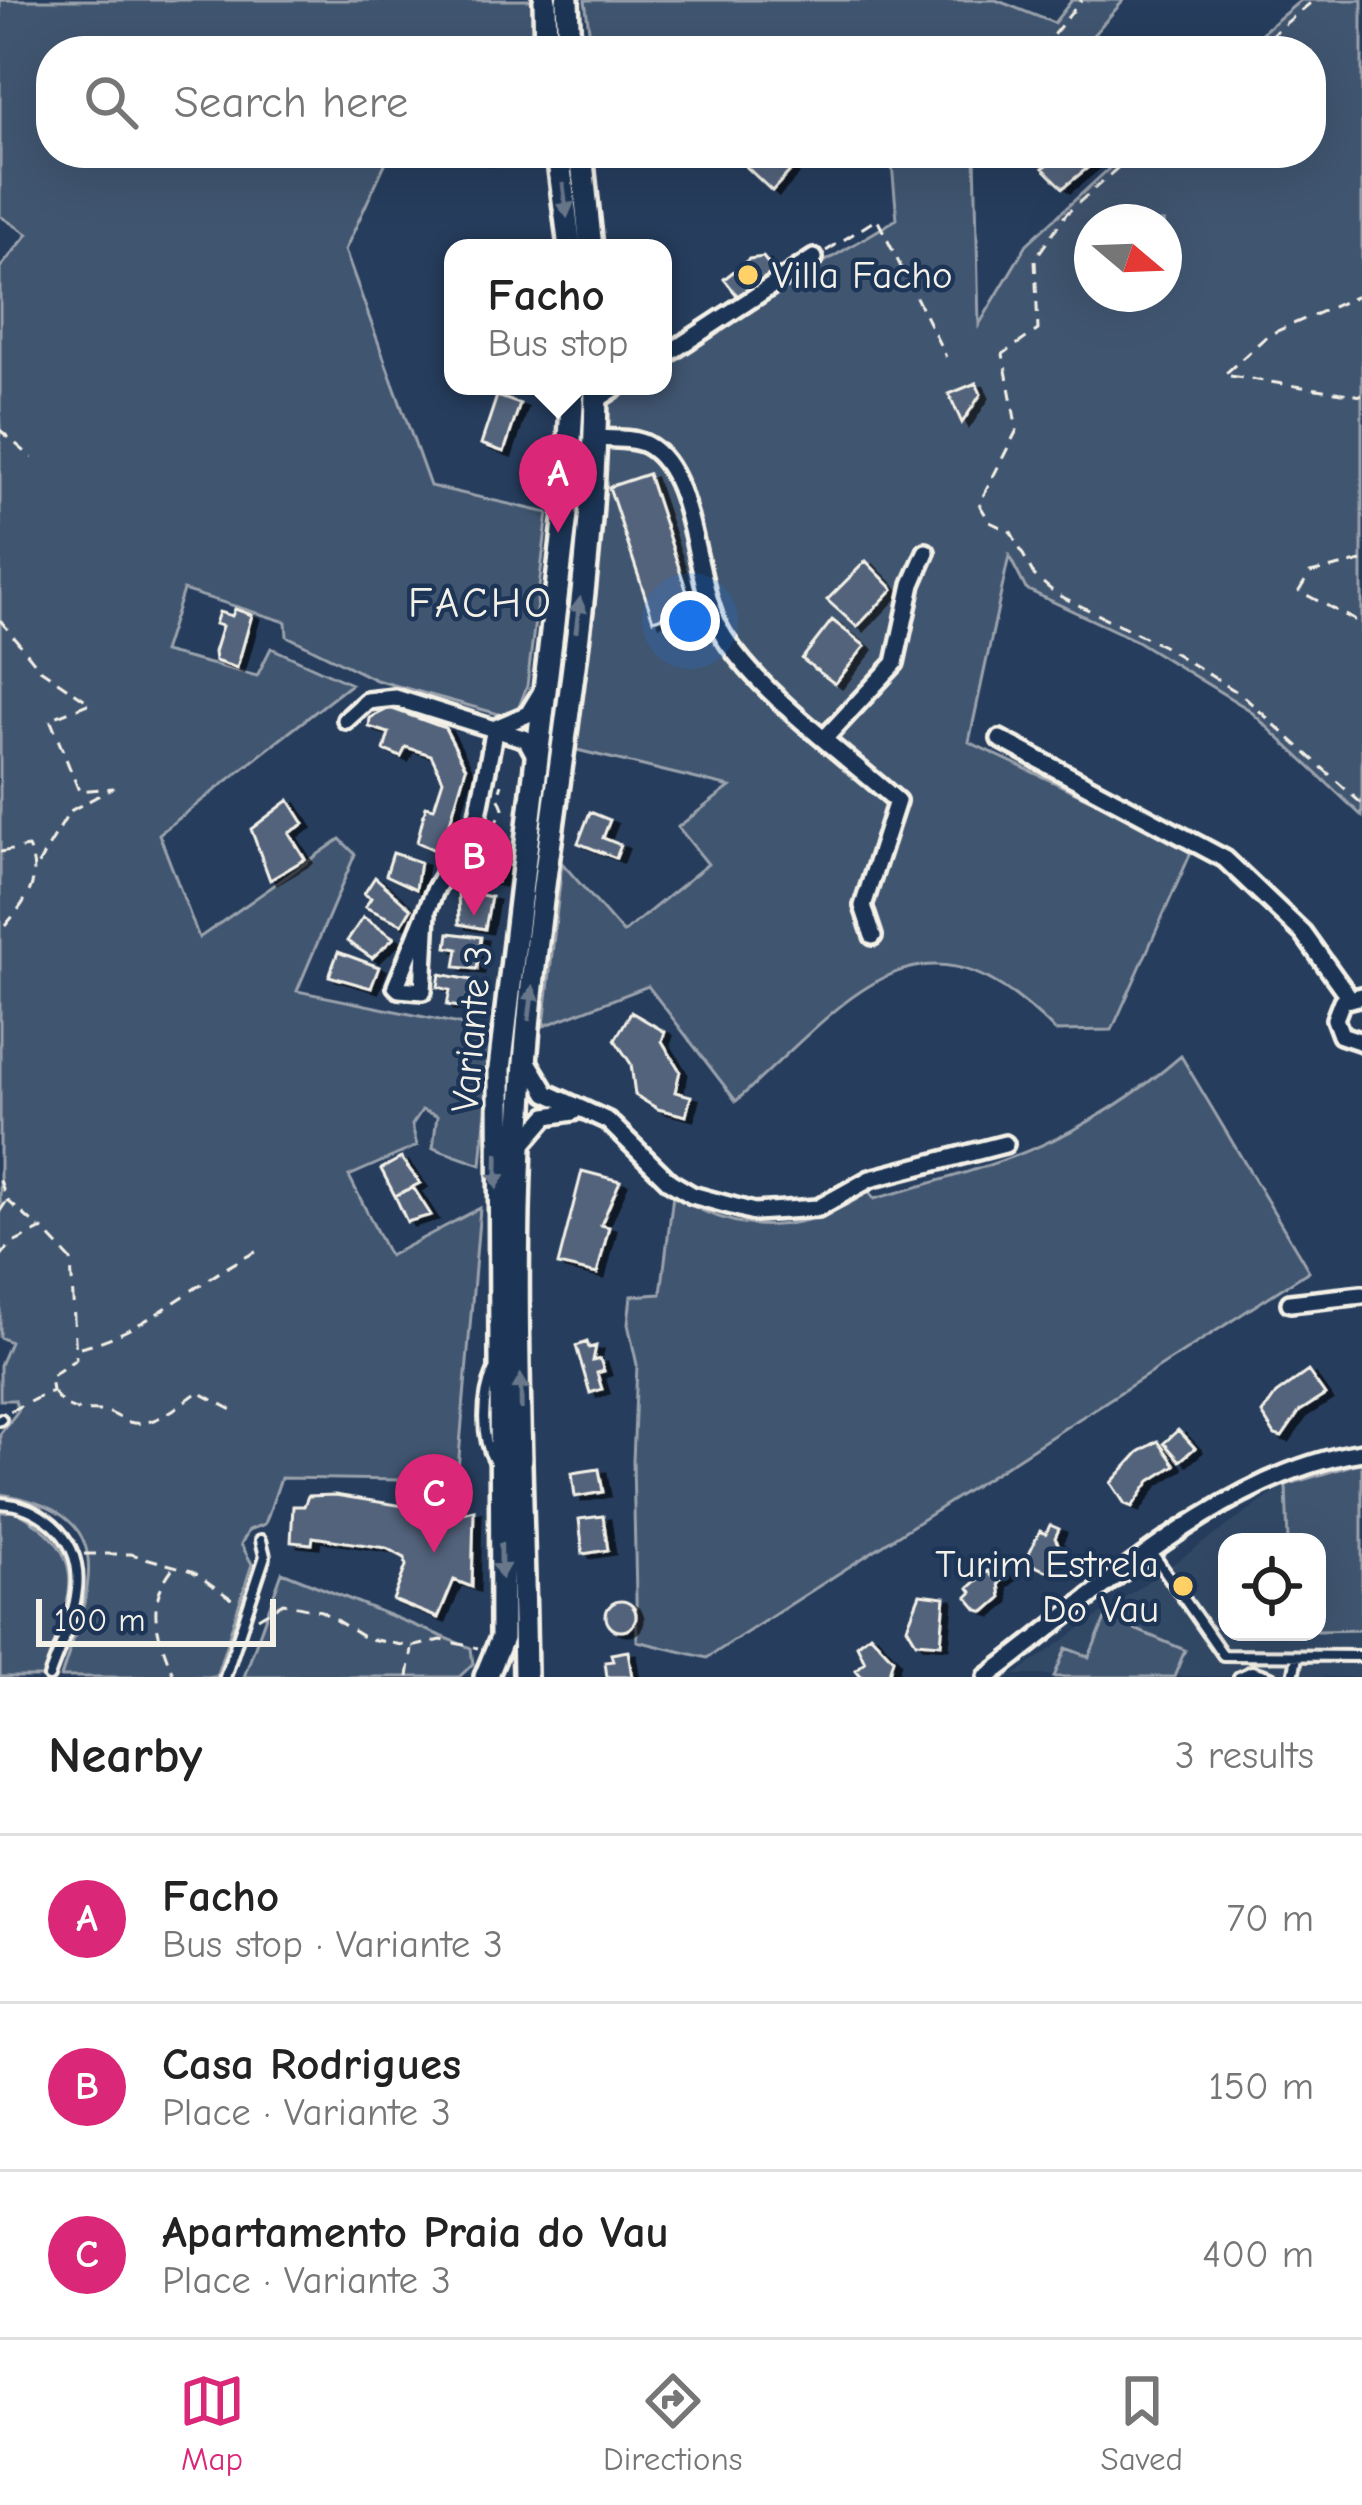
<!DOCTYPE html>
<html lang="en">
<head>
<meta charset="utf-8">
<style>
	body { margin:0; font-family:"Comic Neue",sans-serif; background:#f6f6f6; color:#222 }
	.controls { position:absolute; right:36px; bottom:36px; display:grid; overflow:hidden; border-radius:24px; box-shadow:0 12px 48px #0002 }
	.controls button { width:108px; height:108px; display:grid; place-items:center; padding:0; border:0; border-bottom:3px solid #e0e0e0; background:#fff; color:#222; font:60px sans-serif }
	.compass { position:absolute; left:1074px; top:204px; width:108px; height:108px; border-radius:50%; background:#fff; box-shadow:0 12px 48px #0002; rotate:109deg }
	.scale { position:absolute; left:36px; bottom:30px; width:240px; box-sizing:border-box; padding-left:12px; border:6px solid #f4f1e8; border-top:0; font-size:33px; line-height:42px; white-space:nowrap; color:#f4f1e8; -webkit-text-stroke:9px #1d3557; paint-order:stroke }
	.you { position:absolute; left:690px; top:621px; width:42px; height:42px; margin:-30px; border:9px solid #fff; border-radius:50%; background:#1a73e8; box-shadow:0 0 0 18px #1a73e833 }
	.badge { display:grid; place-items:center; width:78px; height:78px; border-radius:50%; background:#db2777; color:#fff; font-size:39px; font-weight:700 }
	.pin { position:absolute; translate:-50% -99px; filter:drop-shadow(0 3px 6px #0008) }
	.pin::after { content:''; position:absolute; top:63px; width:42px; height:36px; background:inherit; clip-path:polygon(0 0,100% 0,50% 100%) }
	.popup { position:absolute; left:444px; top:239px; width:228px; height:156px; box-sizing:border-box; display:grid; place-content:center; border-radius:24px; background:#fff; filter:drop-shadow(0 3px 9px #0005); font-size:39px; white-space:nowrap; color:#767676 }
	.popup b { font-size:45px; color:#222 }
	.popup::after { content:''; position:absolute; left:50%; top:100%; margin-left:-24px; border:24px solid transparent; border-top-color:#fff }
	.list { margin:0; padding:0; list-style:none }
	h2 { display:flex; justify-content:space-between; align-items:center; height:156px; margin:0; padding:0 48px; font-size:51px }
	h2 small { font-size:39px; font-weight:400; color:#767676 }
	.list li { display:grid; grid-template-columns:78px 1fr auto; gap:36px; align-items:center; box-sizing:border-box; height:168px; padding:0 48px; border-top:3px solid #e0e0e0 }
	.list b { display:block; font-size:45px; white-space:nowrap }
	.list p { margin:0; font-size:39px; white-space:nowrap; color:#767676 }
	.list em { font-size:39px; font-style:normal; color:#767676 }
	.icon { flex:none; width:66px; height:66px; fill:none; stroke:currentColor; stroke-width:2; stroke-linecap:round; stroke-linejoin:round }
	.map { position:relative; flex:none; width:1362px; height:1677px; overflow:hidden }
	.search { position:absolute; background:#fff; box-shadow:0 12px 48px #0002; left:36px; right:36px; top:36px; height:132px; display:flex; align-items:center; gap:30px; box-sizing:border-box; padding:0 42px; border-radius:48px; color:#767676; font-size:45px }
	.sheet { height:660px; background:#fff }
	nav { display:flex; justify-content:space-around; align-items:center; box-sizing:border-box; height:168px; border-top:3px solid #e0e0e0; background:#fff; font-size:33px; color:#767676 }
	nav a { display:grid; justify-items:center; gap:6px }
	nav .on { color:#db2777 }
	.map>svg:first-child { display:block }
	.built { fill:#334966 }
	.green { fill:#40546f; stroke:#9aa2ac; stroke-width:3; fill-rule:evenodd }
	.building { fill:#52647b; stroke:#f4f1e8; stroke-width:3; filter:url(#shadow) }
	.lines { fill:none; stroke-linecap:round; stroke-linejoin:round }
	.service-casing { stroke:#f4f1e8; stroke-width:16 }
	.minor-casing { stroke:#f4f1e8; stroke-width:24 }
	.secondary-casing { stroke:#f4f1e8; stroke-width:30 }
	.path { stroke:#f4f1e8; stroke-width:3; stroke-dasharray:12 9; stroke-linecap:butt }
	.service { stroke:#1d3557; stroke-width:8 }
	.minor { stroke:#1d3557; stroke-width:15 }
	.secondary { stroke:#1d3557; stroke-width:21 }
	.oneway { fill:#68778a }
	.poi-dot { fill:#ffd166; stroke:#1d3557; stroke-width:4.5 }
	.labels { text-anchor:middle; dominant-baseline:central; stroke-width:9; stroke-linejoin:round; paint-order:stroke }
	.poi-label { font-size:39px; fill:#f4f1e8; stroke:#1d3557; text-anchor:start }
	.street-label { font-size:39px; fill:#f4f1e8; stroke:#1d3557 }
	.neighbourhood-label { font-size:42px; letter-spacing:3px; fill:#f4f1e8; stroke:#1d3557 }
</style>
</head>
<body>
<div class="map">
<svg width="1362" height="1677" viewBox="0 0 1362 1677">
	<defs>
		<filter id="shadow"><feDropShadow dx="7" dy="4" stdDeviation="0" flood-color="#0009"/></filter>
	</defs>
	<rect width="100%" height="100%" fill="#263d5d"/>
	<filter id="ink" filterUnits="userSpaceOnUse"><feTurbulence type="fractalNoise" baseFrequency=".00833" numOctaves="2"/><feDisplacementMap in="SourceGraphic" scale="24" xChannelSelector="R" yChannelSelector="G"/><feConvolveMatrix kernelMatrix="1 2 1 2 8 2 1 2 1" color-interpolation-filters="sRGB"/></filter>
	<g filter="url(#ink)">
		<path class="built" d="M1286 1485 1288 1542H1227V1632L1362 1630V1677L1014 1675Z"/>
		<path class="green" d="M0 0H533L531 51H51V153H390L345 250 430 486 548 513 527 686 519 707 506 716 376 680 287 636 286 622 183 590 163 652 257 676 271 648 351 684 159 834 199 938 340 839 355 854 297 991 493 1031 481 1165 433 1148 437 1116 422 1110 412 1125 417 1146 349 1176 389 1256 480 1208 457 1481 281 1478 265 1524 249 1530 241 1544 252 1564 216 1677H61C89 1590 126 1514 0 1494V1434L18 1411 15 1400H0V1365L10 1342 0 1337V268L28 234 0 216Z
			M585 0H996L1054 23 1072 0H1124L1079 51H621L590 37Z
			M1301 0H1362V816L1248 709 1137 641 1026 589 1009 556 969 742 1193 848 1112 1030 1055 1031C919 890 846 1004 736 1101L648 986 544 1026 562 863 623 933 708 864 678 827 730 787 573 749 606 392 615 386H663V357L897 219 891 153H975L979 325 1027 244 1126 153H1311V51H1240ZM1092 222H1164V294H1092Z
			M574 525H581L521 1023 517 1623 511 1624 507 1091Z
			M1181 1056 1309 1271 707 1658 637 1641 633 1462 637 1365 628 1324 631 1296 661 1294 673 1195C742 1238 802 1234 869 1192L874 1199C1000 1164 1080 1143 1181 1056Z
			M1362 1462V1630L1317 1631V1542H1288L1286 1485Z
			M15 1511C99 1556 68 1603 42 1677H0V1512Z
			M282 1572 471 1648 473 1664 459 1677H244Z
			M1106 1617 1185 1650 1174 1677H1054L1066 1648 1089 1657Z"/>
		<path class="building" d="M483 153H527V163L483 161Z
			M740 153H772L791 170 772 191 736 157Z
			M1063 153H1082L1091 165 1063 188 1043 168Z
			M763 257 774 271 740 299 724 279 749 259Z
			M976 383 981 394 962 423 949 394Z
			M497 396 520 404 504 452 481 444Z
			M648 474 692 607 653 620 609 487Z
			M866 561 893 589 857 627 827 600Z
			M235 609 252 615 237 668 215 661 214 652 222 626 215 624 219 612 232 616Z
			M832 620 865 646 835 684 802 659Z
			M390 708 445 728 466 768 441 853 417 842 426 806 434 808 443 780 431 755 406 747 401 757 384 750 389 733 369 727 370 718Z
			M289 800 304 824 289 833 305 859 270 880 251 829Z
			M590 812 610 820 603 838 621 845 616 858 578 843Z
			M487 837 505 841 497 882 470 876 474 858 482 859Z
			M393 853 420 862 416 889 386 875Z
			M375 877 411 909 402 924 365 907 371 898 364 894Z
			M458 890 491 897 485 929 459 924Z
			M363 917 394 938 372 958 347 941Z
			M449 933 481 937 477 969 455 967 458 949 447 947Z
			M338 952 379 967 371 988 329 976Z
			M440 974 471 980 466 1008 447 1005 450 990 438 987Z
			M631 1012 665 1032 662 1041 680 1071 675 1092 691 1096 686 1116 658 1109 635 1095 631 1064 615 1040Z
			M401 1158 420 1183 395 1196 381 1169Z
			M582 1171 620 1181 601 1225 609 1227 597 1274 558 1265Z
			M413 1187 431 1215 407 1222 395 1196Z
			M587 1342 589 1348 596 1346 593 1361 600 1359 604 1371 597 1373 602 1389 590 1393 576 1346Z
			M1308 1371 1325 1395 1300 1411 1282 1437 1275 1435 1262 1414 1276 1394Z
			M1178 1430 1195 1448 1180 1461 1164 1443Z
			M1158 1441 1175 1465 1150 1481 1132 1507 1125 1504 1111 1483 1139 1452Z
			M599 1469 603 1492 575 1497 572 1473Z
			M335 1495 442 1512 445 1517 474 1510 472 1587 454 1580 438 1618 393 1600 406 1566 405 1558 386 1548 313 1537 312 1544 291 1542 293 1506H304L308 1496Z
			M603 1516 608 1550 583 1554 579 1519Z
			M1050 1525 1059 1529 1055 1538 1062 1551 1053 1570 1046 1571 1025 1561 1040 1531 1046 1534Z
			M1000 1569 1007 1577 999 1583 1001 1598 985 1612 978 1610 967 1597 972 1592 969 1588 988 1571 992 1576Z
			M920 1594 945 1597 941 1644 916 1642 907 1627Z
			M606 1616a15 15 0 1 1 30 0a15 15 0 1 1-30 0Z
			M870 1634 893 1659 888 1677H862L856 1670 865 1662 857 1645Z
			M628 1651 632 1677H607L605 1662 613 1661 611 1654Z"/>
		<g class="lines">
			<g class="service-casing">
				<path id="service" d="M493 1372C482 1397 480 1437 494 1461
					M0 1420 1 1419
					M0 1503C20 1504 38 1512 53 1525 101 1568 67 1626 49 1677
					M1153 1554 1223 1655 1362 1656
					M225 1677 265 1556 261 1540
					M1239 1677 1252 1671 1271 1677
					M1293 1677 1297 1657"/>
			</g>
			<g class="minor-casing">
				<path id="minor" d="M663 357 814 258
					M595 401 618 386
					M593 438C609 439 633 437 647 445 698 473 693 588 724 637 763 697 843 753 897 801L863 906 873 936
					M346 720 367 701 395 698 526 739 537 759
					M498 727 528 714 542 691
					M825 738 895 663 912 584 926 552
					M1000 739 1225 859 1303 933 1349 997
					M427 912 423 991 399 989 396 986 436 888 477 820 495 728
					M1362 996 1342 1001 1335 1019 1341 1035 1362 1042
					M527 1060 547 1093 608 1121 670 1182 692 1195 754 1212 818 1208 870 1179 1005 1144
					M522 1145 547 1116 573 1112
					M1290 1303 1362 1295
					M987 1677C1096 1596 1225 1472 1362 1452"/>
			</g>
			<g class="secondary-casing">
				<path id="secondary" d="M545 0 546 51
					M567 0 569 51
					M558 153 570 248
					M581 153 591 248
					M486 1677 502 1638 500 1069 566 514 573 386
					M525 1677C522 1465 508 1250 527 1039 545 822 595 605 596 386"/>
			</g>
			<path class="path" d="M586 41 599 51
				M1040 51 1082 0
				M1252 51 1314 0
				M1134 153 1066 214 1035 259 1038 330 1003 354 1017 430 979 504 990 522 1011 532 1034 575 1056 594 1163 646 1242 695 1362 804
				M826 251 877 219 946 357
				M1362 294 1268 335 1224 375 1362 396
				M0 430 32 458
				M1362 561 1310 573 1299 591 1362 624
				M0 620 40 669 90 703 50 719 79 791 113 788 70 811 37 866
				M493 828 503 808 498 796 502 784
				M0 852 28 847C45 883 22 905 0 932
				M0 1180 7 1200 39 1228
				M0 1211 6 1202
				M0 1257 11 1244 42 1229 71 1260 76 1359 50 1377 52 1391 10 1411
				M80 1347C151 1331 195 1280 258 1251
				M53 1392C69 1414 78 1410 102 1411 112 1412 120 1419 129 1422 153 1429 179 1405 198 1392L238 1413
				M84 1554H131L192 1571 236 1602
				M172 1569C143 1608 159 1635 174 1677
				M258 1618 283 1603 321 1611 365 1638 412 1647 441 1640 478 1648
				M408 1677 412 1649"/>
			<use href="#service" class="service"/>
			<use href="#minor" class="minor"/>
			<use href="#secondary" class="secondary"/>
		</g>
		<defs><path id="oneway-solid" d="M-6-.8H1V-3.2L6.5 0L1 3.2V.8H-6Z" transform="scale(3)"/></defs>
		<g class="oneway">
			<use href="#oneway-solid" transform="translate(565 200) rotate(83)"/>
			<use href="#oneway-solid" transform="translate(578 615) rotate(-83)"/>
			<use href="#oneway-solid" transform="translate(531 1003) rotate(-83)"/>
			<use href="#oneway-solid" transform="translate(497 1171) rotate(91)"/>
			<use href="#oneway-solid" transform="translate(521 1392) rotate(-91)"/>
			<use href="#oneway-solid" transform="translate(501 1561) rotate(89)"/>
		</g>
	</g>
	<g class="poi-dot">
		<circle cx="748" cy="275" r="12"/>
		<circle cx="1183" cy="1586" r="12"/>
	</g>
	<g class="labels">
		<g class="poi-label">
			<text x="772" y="275">Villa Facho</text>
			<text x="1159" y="1564" text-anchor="end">Turim Estrela<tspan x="1159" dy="45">Do Vau</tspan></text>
		</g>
		<g class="street-label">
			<text transform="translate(472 1029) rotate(-85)">Variante 3</text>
		</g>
		<g class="neighbourhood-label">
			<text x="481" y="603">FACHO</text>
		</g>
	</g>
</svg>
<div class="controls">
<button><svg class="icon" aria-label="locate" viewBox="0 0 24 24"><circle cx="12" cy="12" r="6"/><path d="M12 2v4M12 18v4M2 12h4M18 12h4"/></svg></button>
</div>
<svg class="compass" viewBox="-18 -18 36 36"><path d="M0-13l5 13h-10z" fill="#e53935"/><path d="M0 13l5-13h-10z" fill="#767676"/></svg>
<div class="scale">100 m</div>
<div class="you"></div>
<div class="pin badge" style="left:558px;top:533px">A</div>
<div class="popup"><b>Facho</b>Bus stop</div>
<div class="pin badge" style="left:474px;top:916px">B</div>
<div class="pin badge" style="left:434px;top:1553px">C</div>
<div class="search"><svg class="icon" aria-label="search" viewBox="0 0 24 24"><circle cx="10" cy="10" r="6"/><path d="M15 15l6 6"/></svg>Search here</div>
</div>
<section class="sheet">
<h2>Nearby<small>3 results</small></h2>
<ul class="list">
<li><span class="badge">A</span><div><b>Facho</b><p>Bus stop · Variante 3</p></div><em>70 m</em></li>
<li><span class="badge">B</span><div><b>Casa Rodrigues</b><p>Place · Variante 3</p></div><em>150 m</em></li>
<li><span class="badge">C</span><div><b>Apartamento Praia do Vau</b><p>Place · Variante 3</p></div><em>400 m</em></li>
</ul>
</section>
<nav>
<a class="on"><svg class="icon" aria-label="map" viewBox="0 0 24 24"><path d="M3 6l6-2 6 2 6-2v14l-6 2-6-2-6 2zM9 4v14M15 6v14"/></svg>Map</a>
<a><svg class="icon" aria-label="directions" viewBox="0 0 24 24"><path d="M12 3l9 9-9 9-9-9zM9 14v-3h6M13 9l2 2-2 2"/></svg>Directions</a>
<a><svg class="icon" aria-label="saved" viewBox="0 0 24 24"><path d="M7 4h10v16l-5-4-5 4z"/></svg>Saved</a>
</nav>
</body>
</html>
